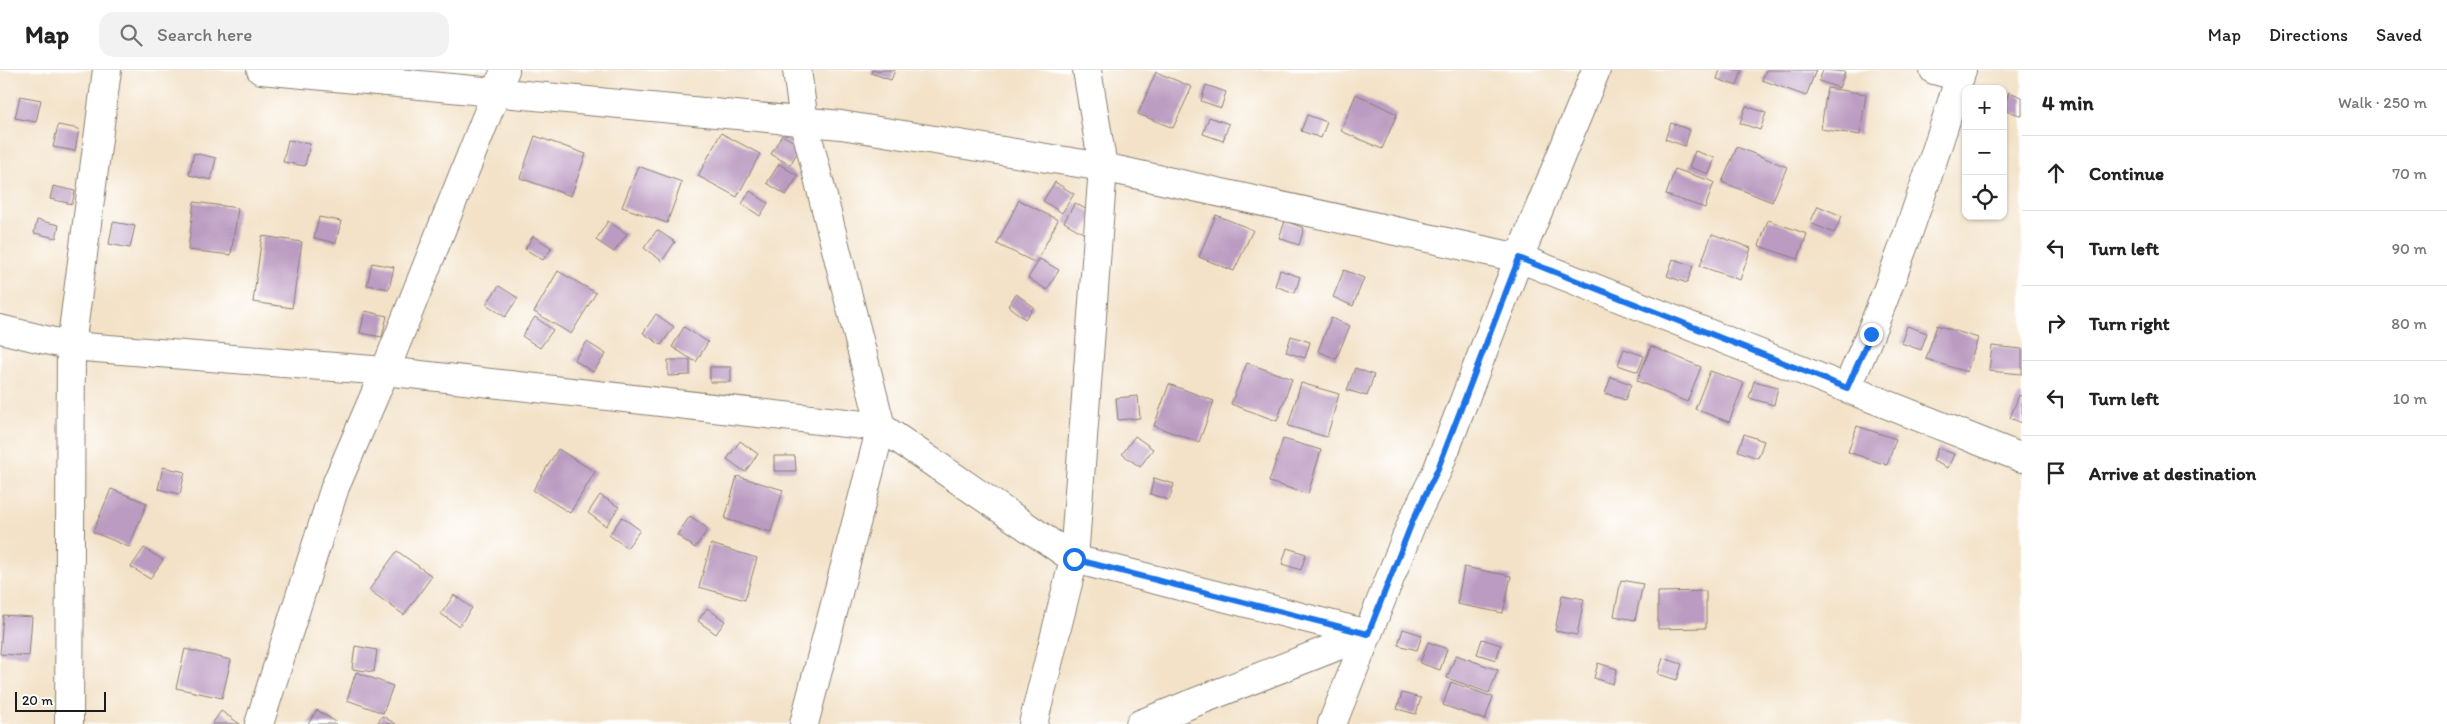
<!DOCTYPE html>
<html lang="en">
<head>
<meta charset="utf-8">
<style>
	body { margin:0; font-family:Itim,sans-serif; background:#f2f2f2; color:#222 }
	.controls { position:absolute; right:15px; top:15px; display:grid; overflow:hidden; border-radius:10px; box-shadow:0 1px 4px #0004 }
	.controls button { width:45px; height:45px; display:grid; place-items:center; padding:0; border:0; border-bottom:1px solid #e0e0e0; background:#fff; color:#222; font:25px sans-serif }
	.scale { position:absolute; left:15px; bottom:12px; width:91px; box-sizing:border-box; padding-left:5px; border:2px solid #1c1c1c; border-top:0; font-size:14px; line-height:18px; white-space:nowrap; color:#1c1c1c; -webkit-text-stroke:4px #fff; paint-order:stroke }
	.stop { position:absolute; width:15px; height:15px; margin:-11px; border:4px solid #1a73e8; border-radius:50%; background:#fff }
	.stop.end { background:#1a73e8; border-color:#fff; box-shadow:0 1px 5px #0008 }
	.list { margin:0; padding:0; list-style:none }
	h2 { display:flex; justify-content:space-between; align-items:center; height:65px; margin:0; padding:0 20px; font-size:21px }
	h2 small { font-size:16px; font-weight:400; color:#767676 }
	.list li { display:grid; grid-template-columns:32px 1fr auto; gap:15px; align-items:center; box-sizing:border-box; height:75px; padding:0 20px; border-top:1px solid #e0e0e0 }
	.list b { display:block; font-size:19px; white-space:nowrap }
	.list em { font-size:16px; font-style:normal; color:#767676 }
	.icon { flex:none; width:28px; height:28px; fill:none; stroke:currentColor; stroke-width:2; stroke-linecap:round; stroke-linejoin:round }
	.map { position:relative; flex:none; width:2022px; height:654px; overflow:hidden }
	header { display:flex; align-items:center; gap:30px; box-sizing:border-box; height:70px; padding:0 25px; background:#fff; border-bottom:1px solid #e0e0e0 }
	header strong { font-size:24px }
	nav { display:flex; gap:28px; margin-inline-start:auto; font-size:18px }
	.search { width:350px; height:45px; background:#f2f2f2; display:flex; align-items:center; gap:12px; box-sizing:border-box; padding:0 18px; border-radius:15px; color:#767676; font-size:19px }
	main { display:flex }
	aside { flex:1; background:#fff }
	.map>svg:first-child { display:block }
	.building { fill:#bb9bc1 }
	.lines { fill:none; stroke-linecap:round; stroke-linejoin:round }
	.street-casing { stroke:#887f72; stroke-width:30 }
	.street { stroke:#fff; stroke-width:28 }
	.route { stroke:#1a73e8; stroke-width:6 }
</style>
</head>
<body>
<header>
<strong>Map</strong>
<div class="search"><svg class="icon" aria-label="search" viewBox="0 0 24 24"><circle cx="10" cy="10" r="6"/><path d="M15 15l6 6"/></svg>Search here</div>
<nav><a>Map</a><a>Directions</a><a>Saved</a></nav>
</header>
<main>
<div class="map">
<svg width="2022" height="654" viewBox="0 0 2022 654">
	<rect width="100%" height="100%" fill="#fff"/>
	<filter id="ink" filterUnits="userSpaceOnUse"><feTurbulence type="fractalNoise" baseFrequency=".02" numOctaves="2"/><feDisplacementMap in="SourceGraphic" scale="10" xChannelSelector="R" yChannelSelector="G"/><feConvolveMatrix kernelMatrix="1 2 1 2 8 2 1 2 1" color-interpolation-filters="sRGB"/></filter>
	<filter id="wash" filterUnits="userSpaceOnUse"><feTurbulence type="fractalNoise" baseFrequency=".0096" numOctaves="4" result="noise"/><feDisplacementMap in="SourceGraphic" scale="20" xChannelSelector="R" yChannelSelector="G"/><feGaussianBlur stdDeviation="1.12" result="paint"/><feColorMatrix in="noise" values="0 0 0 0 0 0 0 0 0 0 0 0 0 0 0 0 0 1.4 0 .05"/><feComposite in="paint" operator="in"/></filter>
	<g filter="url(#wash)">
		<rect width="100%" height="100%" fill="#f3e2c8"/>
		<g id="blocks">
			<path class="building" d="M872 0H895L891 10 871 3Z
				M1720 0H1742L1737 16 1717 9Z
				M1766 0H1816L1806 26 1762 10Z
				M1823 0 1845 2 1839 18 1819 11Z
				M1156 2 1192 17 1173 58 1138 44Z
				M1206 15 1226 22 1221 38 1201 31Z
				M1827 18 1866 24 1860 65 1821 59Z
				M2009 22 2022 27V46L2003 39Z
				M1356 24 1397 44 1382 79 1341 61Z
				M20 26 41 30 36 52 15 48Z
				M1746 36 1766 43 1760 60 1740 53Z
				M1307 45 1327 52 1321 68 1301 61Z
				M1209 47 1229 54 1223 71 1203 64Z
				M1671 53 1690 60 1685 76 1665 69Z
				M58 55 79 59 75 81 53 77Z
				M721 63 760 84 737 127 698 106Z
				M782 65 801 76 790 95 771 84Z
				M535 66 586 84 571 126 520 108Z
				M288 70 310 74 305 96 283 92Z
				M1737 77 1787 97 1772 132 1722 112Z
				M1695 81 1715 88 1709 104 1689 97Z
				M194 83 216 88 211 110 189 105Z
				M779 94 798 106 786 125 767 113Z
				M638 96 682 112 667 153 622 137Z
				M1675 99 1714 112 1705 138 1666 125Z
				M1055 112 1074 124 1062 143 1043 131Z
				M53 116 75 121 72 134 50 129Z
				M750 121 768 133 760 146 742 134Z
				M1019 130 1058 150 1036 193 997 174Z
				M194 132 238 138 231 185 188 180Z
				M1075 133 1094 144 1083 163 1064 152Z
				M1818 136 1842 146 1834 163 1810 153Z
				M1216 145 1253 160 1234 201 1199 187Z
				M319 147 341 151 336 173 314 168Z
				M37 150 59 155 56 168 34 163Z
				M1768 150 1807 164 1798 189 1759 176Z
				M608 151 627 164 614 182 596 170Z
				M1285 151 1304 158 1299 175 1279 168Z
				M113 152 135 156 130 178 109 174Z
				M657 160 675 172 662 191 644 178Z
				M1712 164 1751 178 1740 210 1700 196Z
				M262 166 302 172 292 238 253 232Z
				M533 166 552 178 543 190 525 179Z
				M1040 189 1059 200 1047 220 1028 208Z
				M1673 189 1693 196 1687 213 1667 206Z
				M372 193 394 197 389 219 367 215Z
				M1280 200 1300 207 1295 223 1275 216Z
				M1344 200 1364 208 1353 236 1333 227Z
				M558 201 596 223 571 264 534 242Z
				M499 216 518 228 505 247 486 234Z
				M1016 224 1034 237 1025 249 1008 236Z
				M365 241 387 246 382 267 360 263Z
				M656 244 674 257 661 275 643 263Z
				M535 247 553 260 540 278 522 266Z
				M1331 248 1350 256 1336 289 1318 281Z
				M1937 255 1978 268 1967 302 1926 289Z
				M1907 256 1927 263 1921 280 1901 273Z
				M684 257 708 272 696 292 672 277Z
				M1291 266 1310 272 1305 288 1286 282Z
				M587 272 606 284 593 302 574 290Z
				M1651 276 1701 297 1687 332 1637 311Z
				M1992 276 2022 279V304L1989 301Z
				M1624 279 1644 286 1638 302 1618 295Z
				M668 290H690V305L668 306Z
				M1247 293 1292 309 1277 351 1231 334Z
				M710 297H731V312H710Z
				M1355 298 1374 305 1367 326 1347 320Z
				M1710 301 1744 313 1729 352 1695 339Z
				M1611 307 1631 314 1625 330 1605 323Z
				M1754 311 1778 317 1774 335 1749 328Z
				M1301 313 1339 324 1327 367 1288 356Z
				M1169 314 1214 331 1199 372 1154 356Z
				M2019 325 2022 326V353L2010 348Z
				M1138 326 1140 348 1118 350 1116 328Z
				M1857 356 1896 369 1887 395 1848 382Z
				M1744 364 1764 371 1758 388 1738 381Z
				M1135 366 1153 379 1140 397 1122 384Z
				M1283 369 1321 380 1308 424 1269 412Z
				M740 371 758 384 745 402 727 389Z
				M1938 378 1954 384 1948 398 1933 391Z
				M558 379 595 402 570 443 533 420Z
				M774 386H795L796 401H774Z
				M163 397 185 402 180 424 158 419Z
				M737 406 783 420 771 462 725 449Z
				M1154 408 1174 414 1169 430 1150 424Z
				M111 419 147 433 129 477 93 462Z
				M600 425 619 437 606 456 588 443Z
				M690 446 708 459 695 478 677 465Z
				M622 447 640 460 627 478 609 465Z
				M711 474 757 488 745 530 699 517Z
				M144 478 163 490 150 509 131 497Z
				M1287 478 1306 484 1301 500 1282 494Z
				M397 481 432 506 404 545 369 520Z
				M1464 497 1511 506 1503 543 1457 534Z
				M1621 510 1643 514 1635 550 1614 546Z
				M1706 521V558L1658 559V522Z
				M454 525 472 538 459 556 441 544Z
				M1562 525 1584 529 1577 565 1555 561Z
				M707 538 725 551 716 564 698 551Z
				M3 545 32 547 29 586 0 584Z
				M1403 559 1422 565 1417 580 1398 575Z
				M1482 569 1501 575 1496 590 1477 584Z
				M1428 572 1447 579 1440 600 1420 593Z
				M355 576 377 580 374 602 352 599Z
				M185 579 231 590 222 628 176 618Z
				M1456 585 1498 600 1489 623 1447 608Z
				M1663 588 1682 594 1677 610 1658 604Z
				M1598 593 1617 599 1613 614 1594 608Z
				M356 602 393 616 383 643 347 630Z
				M1451 612 1493 627 1485 650 1443 635Z
				M1402 623 1421 628 1416 644 1397 639Z
				M317 640 336 652 335 654H308Z
				M221 641 240 654H212Z
				M382 646 396 654H377Z"/>
		</g>
	</g>
	<g filter="url(#ink)">
		<use href="#blocks" fill-opacity="0" stroke="#887f72" stroke-width="1"/>
		<g class="lines">
			<g class="street-casing">
				<path id="street" d="M107 0 71 276 385 301 881 357 1074 489 1368 564
					M261 0 841 55 1103 97 1519 188 2022 388
					M797 0 804 52 881 357 804 654
					M1934 0 1960 7
					M0 259 71 276 69 654
					M1847 318C1893 215 1928 107 1962 0
					M259 654 335 417 385 301 505 0
					M1033 654 1074 489 1103 97 1087 0
					M1140 654 1368 564
					M1332 654 1413 450 1437 401 1519 188 1596 0"/>
			</g>
			<use href="#street" class="street"/>
		</g>
	</g>
	<g class="lines" filter="url(#ink)">
		<path class="route" d="M1074 489 1368 564 1413 450 1437 401 1519 188 1847 318 1871 264"/>
	</g>
</svg>
<div class="controls">
<button>+</button>
<button>−</button>
<button><svg class="icon" aria-label="locate" viewBox="0 0 24 24"><circle cx="12" cy="12" r="6"/><path d="M12 2v4M12 18v4M2 12h4M18 12h4"/></svg></button>
</div>
<div class="scale">20 m</div>
<div class="stop" style="left:1074px;top:489px"></div>
<div class="stop end" style="left:1871px;top:264px"></div>
</div>
<aside>
<h2>4 min<small>Walk · 250 m</small></h2>
<ul class="list">
<li><svg class="icon" aria-label="ahead" viewBox="0 0 24 24"><path d="M12 20V5M6 11l6-6 6 6"/></svg><div><b>Continue</b></div><em>70 m</em></li>
<li><svg class="icon" aria-label="left" viewBox="0 0 24 24"><path d="M17 20v-9H6M10 6l-5 5 5 5"/></svg><div><b>Turn left</b></div><em>90 m</em></li>
<li><svg class="icon" aria-label="right" viewBox="0 0 24 24"><path d="M7 20v-9h11M14 6l5 5-5 5"/></svg><div><b>Turn right</b></div><em>80 m</em></li>
<li><svg class="icon" aria-label="left" viewBox="0 0 24 24"><path d="M17 20v-9H6M10 6l-5 5 5 5"/></svg><div><b>Turn left</b></div><em>10 m</em></li>
<li><svg class="icon" aria-label="arrive" viewBox="0 0 24 24"><path d="M6 21V4h12l-3 4 3 4H6"/></svg><div><b>Arrive at destination</b></div></li>
</ul>
</aside>
</main>
</body>
</html>
